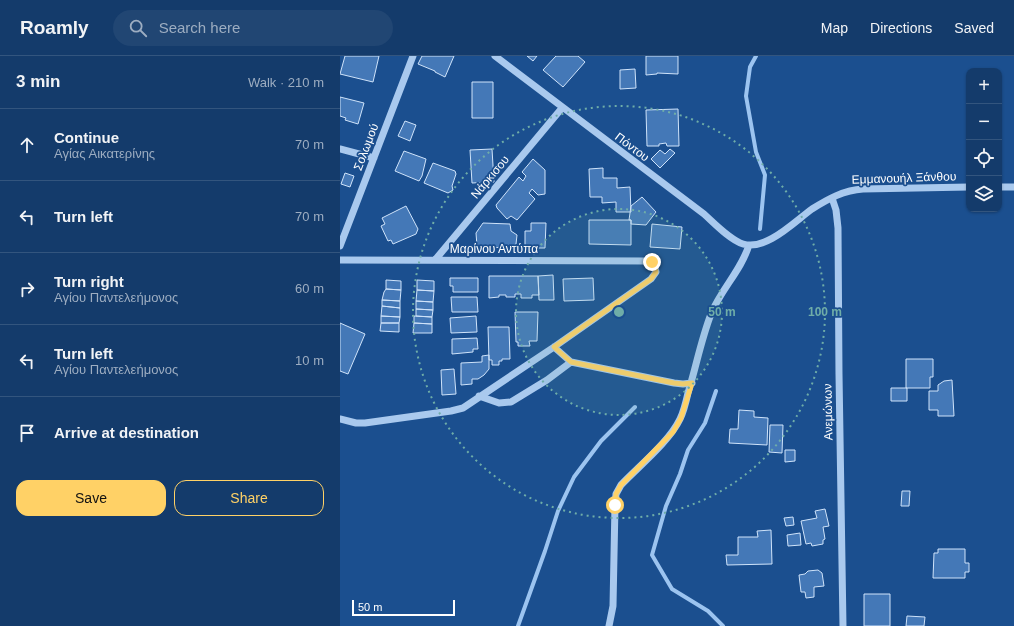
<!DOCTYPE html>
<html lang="en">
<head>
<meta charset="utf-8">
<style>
	body { margin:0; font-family:Helvetica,sans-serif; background:#214673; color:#f1f3f6 }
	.controls { position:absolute; right:12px; top:12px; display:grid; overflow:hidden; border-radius:8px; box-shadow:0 1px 3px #0004 }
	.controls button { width:36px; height:36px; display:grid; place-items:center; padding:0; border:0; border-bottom:1px solid #33557e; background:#143b6b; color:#f1f3f6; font:20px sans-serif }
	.scale { position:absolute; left:12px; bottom:10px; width:103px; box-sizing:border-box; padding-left:4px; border:2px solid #fff; border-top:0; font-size:11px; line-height:14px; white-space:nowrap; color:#fff; -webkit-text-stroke:3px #1b4f8f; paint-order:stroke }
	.stop { position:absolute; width:12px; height:12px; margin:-9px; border:3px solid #ffd166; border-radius:50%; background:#fff }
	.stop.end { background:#ffd166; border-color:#fff; box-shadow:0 1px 4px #0008 }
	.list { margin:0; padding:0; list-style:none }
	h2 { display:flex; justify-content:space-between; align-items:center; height:52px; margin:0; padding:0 16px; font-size:17px }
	h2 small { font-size:13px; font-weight:400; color:#9dadc1 }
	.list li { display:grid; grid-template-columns:26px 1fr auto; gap:12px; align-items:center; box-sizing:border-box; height:72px; padding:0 16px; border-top:1px solid #33557e }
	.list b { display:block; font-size:15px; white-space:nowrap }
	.list p { margin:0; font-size:13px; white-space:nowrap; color:#9dadc1 }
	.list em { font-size:13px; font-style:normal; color:#9dadc1 }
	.actions { display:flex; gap:8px; padding:12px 16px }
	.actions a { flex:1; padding:9px 0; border:1px solid #ffd166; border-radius:12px; text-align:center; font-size:14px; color:#ffd166 }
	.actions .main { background:#ffd166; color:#111 }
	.icon { flex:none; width:22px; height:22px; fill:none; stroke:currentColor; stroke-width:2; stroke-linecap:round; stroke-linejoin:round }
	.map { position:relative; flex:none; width:674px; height:570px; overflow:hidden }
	header { display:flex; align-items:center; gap:24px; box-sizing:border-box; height:56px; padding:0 20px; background:#143b6b; border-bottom:1px solid #33557e }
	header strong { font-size:19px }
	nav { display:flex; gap:22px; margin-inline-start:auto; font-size:14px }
	.search { width:280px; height:36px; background:#214673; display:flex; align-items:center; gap:10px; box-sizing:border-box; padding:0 14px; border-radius:22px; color:#9dadc1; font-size:15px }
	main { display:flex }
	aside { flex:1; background:#143b6b }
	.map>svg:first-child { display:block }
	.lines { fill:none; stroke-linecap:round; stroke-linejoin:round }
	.stream { stroke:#9cc4f0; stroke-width:4 }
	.building { fill:#4478b7; stroke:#cfe3fa }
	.minor { stroke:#a9c9ee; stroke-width:7 }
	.route { stroke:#ffd166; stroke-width:5 }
	.ring { fill:none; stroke:#6fada8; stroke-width:2; stroke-dasharray:2 4 }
	.labels { text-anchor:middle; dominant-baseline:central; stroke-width:3.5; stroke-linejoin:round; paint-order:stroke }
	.street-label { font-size:12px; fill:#fff; stroke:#1b4f8f }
	.centre { fill:#6fada8; stroke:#1b4f8f; stroke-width:2 }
	.ring-label { font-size:12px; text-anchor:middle; font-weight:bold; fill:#6fada8; stroke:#1b4f8f; stroke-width:3.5; stroke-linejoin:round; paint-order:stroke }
</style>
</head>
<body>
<header>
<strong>Roamly</strong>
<div class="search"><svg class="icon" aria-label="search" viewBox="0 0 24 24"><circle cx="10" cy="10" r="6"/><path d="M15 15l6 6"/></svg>Search here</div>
<nav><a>Map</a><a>Directions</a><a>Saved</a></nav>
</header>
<main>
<aside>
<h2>3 min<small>Walk · 210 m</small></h2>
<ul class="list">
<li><svg class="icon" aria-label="ahead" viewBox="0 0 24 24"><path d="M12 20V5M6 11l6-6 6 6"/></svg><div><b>Continue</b><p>Αγίας Αικατερίνης</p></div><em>70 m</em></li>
<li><svg class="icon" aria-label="left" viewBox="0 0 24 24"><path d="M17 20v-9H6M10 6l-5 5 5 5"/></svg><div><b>Turn left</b></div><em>70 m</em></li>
<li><svg class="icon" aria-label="right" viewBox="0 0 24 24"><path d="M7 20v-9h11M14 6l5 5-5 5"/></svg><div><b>Turn right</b><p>Αγίου Παντελεήμονος</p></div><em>60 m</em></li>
<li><svg class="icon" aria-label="left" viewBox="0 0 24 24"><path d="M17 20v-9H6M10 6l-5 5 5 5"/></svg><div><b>Turn left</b><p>Αγίου Παντελεήμονος</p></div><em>10 m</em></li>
<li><svg class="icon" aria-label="arrive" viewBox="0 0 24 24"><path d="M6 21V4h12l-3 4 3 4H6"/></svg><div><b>Arrive at destination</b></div></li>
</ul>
<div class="actions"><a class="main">Save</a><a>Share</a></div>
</aside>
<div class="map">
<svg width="674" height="570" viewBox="0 0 674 570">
	<rect width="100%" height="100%" fill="#1b4f8f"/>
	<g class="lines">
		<path class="stream" d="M416 0 410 11 406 40 416 96 425 119 420 173
			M376 335 365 367 348 394 340 418 326 450 312 499 332 533 368 555 383 570
			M178 570 205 495 218 455 234 421 261 385 295 351"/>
	</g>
	<path class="building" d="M5 0H39L33 26 0 18Z
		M82 0H114L105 21 95 16V15L78 8Z
		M187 0H197L193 5Z
		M216 0H238L245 6 223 31 203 14Z
		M306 0H338V18L317 17V18L306 19Z
		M295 13 296 32 280 33V14Z
		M132 26H153V62H132Z
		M0 41 24 47 18 68 5 64 6 62 0 60Z
		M338 53 339 90H327L326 87 319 88V90H307L306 54Z
		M65 65 76 69 70 85 58 80Z
		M152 93 154 126 132 127 130 94Z
		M330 93 335 97 320 112 311 103 320 94 325 98Z
		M64 95 86 103 82 120 79 125 55 115Z
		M193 103 205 114V138L198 139 192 133 189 137 195 143 177 164 171 160 167 163 157 152 156 149 179 121 183 125 186 120 182 116Z
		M93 107 115 115 116 118 112 130 113 134 108 137 84 127Z
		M263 112V122H277V132L290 131 291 156H276V146L262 147V141H250L249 113Z
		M5 117 14 120 10 131 1 128Z
		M302 141 316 156 306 169 291 168V164H289L291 150Z
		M66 150 78 173 76 178 53 188 51 184 48 185 41 170 45 168 42 162Z
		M249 164H291V189L249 188Z
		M143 167 170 168 171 175 177 179 176 188 173 190 152 192 149 190H137L136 177Z
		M191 167H206L205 192H185V175H191Z
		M312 168 342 171 340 193 310 191Z
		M213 219 214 244H199L198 220Z
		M149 220H198L199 239H192V242H181V238H175V241H166V239H159V241L149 242Z
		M110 222H138V236H113V230H110Z
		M253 222 254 244 224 245 223 223Z
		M46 224 61 225V234L46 233Z
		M77 224 94 225V235L77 234Z
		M46 233 61 234 60 245 42 244 44 236Z
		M77 234 94 235 93 246 76 245Z
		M111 241H137L138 256H112Z
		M42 244 60 245V252L42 250Z
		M76 245 93 246V254L76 253Z
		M42 250 60 252V261L41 260Z
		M76 253 93 254 92 261 76 260Z
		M175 256H198L197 285H189L190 290H178V286H176Z
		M41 260 60 261 59 267H41Z
		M74 260 92 261V268L74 267Z
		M136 260 137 276 111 277 110 262Z
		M0 267 25 278 8 318 0 315Z
		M41 267H59V276L40 275Z
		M74 267 92 268V277H73Z
		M148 271H169L170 303H162V305H159V309H152V304H149Z
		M137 282 138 293H133V296L112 298V283Z
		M149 299V313L144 319 138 323H132V328L121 329V307L142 306V300Z
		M566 303H593V321H590V332H566Z
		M114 313 116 338 102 339 101 314Z
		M612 324 614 360H598V354H589V335H598V329L604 325Z
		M551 332H567V345H551Z
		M399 354 414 355V361L428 362 427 389 389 387 390 373H398Z
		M430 369H443L442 397 429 396Z
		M445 394H455V405L445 406Z
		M562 435H570L569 450H561Z
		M485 453 489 470 483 471 485 483 483 484V488L472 490 471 487 466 488 461 465 477 462 475 455Z
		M453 461 454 469 446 470 444 462Z
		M431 474 432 508 387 509 386 499H398V481H418L417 475Z
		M460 477 461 489 448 490 447 479Z
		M598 493H625V507H629V516H625V522H593L594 497H598Z
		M478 514 482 517 484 530 474 531V541L466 542 465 536H461L459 519 465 518 468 515Z
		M524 538H550V570H524Z
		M567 560 585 561 584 570H566Z"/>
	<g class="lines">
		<path class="minor" d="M155 0 364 158C374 167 390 184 403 188 426 195 454 166 472 153 488 143 504 134 523 133L629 131
			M0 93 34 102
			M659 131H674
			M492 142 496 154 498 172 499 318 503 570
			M0 190 73 0
			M0 204 308 205 314 209 316 216 311 223 214 291 123 352 111 355 25 367H16L0 363
			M95 204 222 52
			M214 291 231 306 334 327 343 328 352 327
			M139 340 159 347 171 346 207 324 231 306
			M269 570 273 550 275 449 276 438 281 429C299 410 329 386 340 363 344 355 346 346 348 337 356 311 361 284 371 258 381 233 401 215 409 189"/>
	</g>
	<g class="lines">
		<path class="route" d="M275 449 276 438 281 429 333 376 341 362 352 327 343 328 334 327 231 306 214 291 311 223 316 216 314 209 312 206"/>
	</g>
	<circle cx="279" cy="256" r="103" fill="#6fada8" fill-opacity=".12"/>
	<g class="ring">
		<circle cx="279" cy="256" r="103"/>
		<circle cx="279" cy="256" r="206"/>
	</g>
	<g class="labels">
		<g class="street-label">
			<text transform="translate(26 91) rotate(-69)">Σολωμού</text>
			<text transform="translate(292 91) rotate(37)">Πόντου</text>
			<text transform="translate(150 121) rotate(-50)">Νάρκισου</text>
			<text transform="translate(564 122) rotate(-2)">Εμμανουήλ Ξάνθου</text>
			<text x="154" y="193">Μαρίνου Αντύπα</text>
			<text transform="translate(488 356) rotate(-91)">Ανεμώνων</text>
		</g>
	</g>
	<circle cx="279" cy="256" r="6" class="centre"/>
	<g class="ring-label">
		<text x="382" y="260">50 m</text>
		<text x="485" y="260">100 m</text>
	</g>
</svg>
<div class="controls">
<button>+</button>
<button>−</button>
<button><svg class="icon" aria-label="locate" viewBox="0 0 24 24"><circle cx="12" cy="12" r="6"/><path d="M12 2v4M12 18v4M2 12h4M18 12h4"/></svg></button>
<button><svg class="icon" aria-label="layers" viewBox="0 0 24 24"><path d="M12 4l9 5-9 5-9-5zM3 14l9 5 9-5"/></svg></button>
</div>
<div class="scale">50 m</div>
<div class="stop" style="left:275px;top:449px"></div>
<div class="stop end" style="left:312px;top:206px"></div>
</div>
</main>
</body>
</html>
